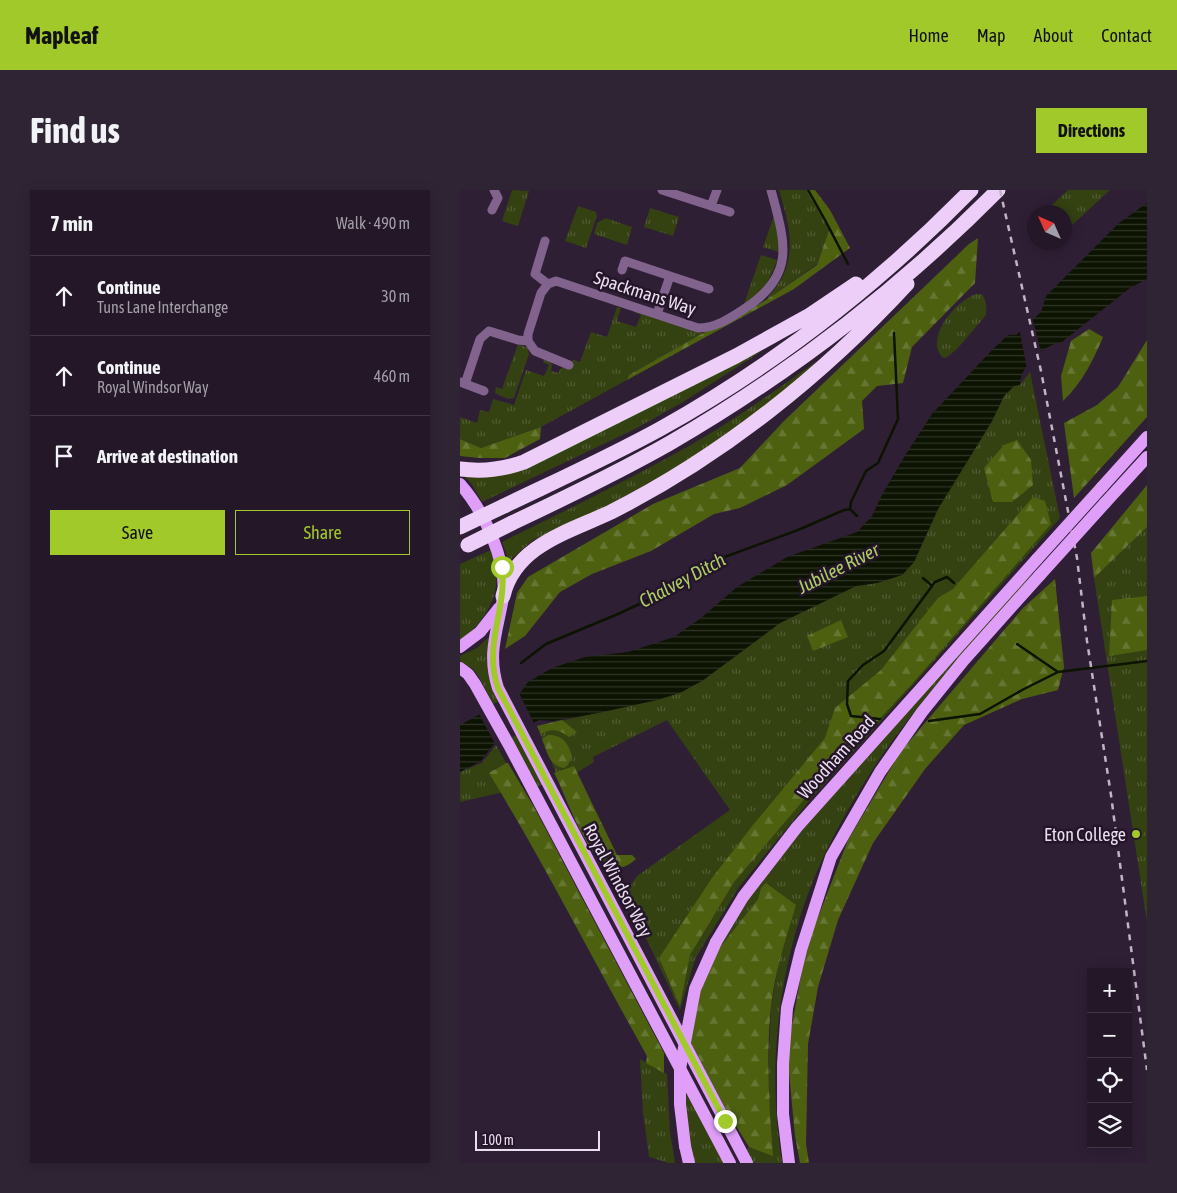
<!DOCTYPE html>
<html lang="en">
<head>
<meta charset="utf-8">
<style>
	body { margin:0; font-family:"Asap Condensed",sans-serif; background:#2f2434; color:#f1f3f6 }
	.controls { position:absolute; right:15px; bottom:15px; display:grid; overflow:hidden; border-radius:0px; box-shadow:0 2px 12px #0003 }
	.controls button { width:45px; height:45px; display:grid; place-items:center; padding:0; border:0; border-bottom:1px solid #403645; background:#231728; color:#f1f3f6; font:25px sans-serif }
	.compass { position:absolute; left:567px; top:15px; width:45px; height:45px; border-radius:50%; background:#231728; box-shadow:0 2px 12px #0003; rotate:315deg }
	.scale { position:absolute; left:15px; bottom:12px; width:125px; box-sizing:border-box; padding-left:5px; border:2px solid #eadfee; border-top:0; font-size:14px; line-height:18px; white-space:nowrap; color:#eadfee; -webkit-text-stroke:4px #25152b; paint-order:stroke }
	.stop { position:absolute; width:15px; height:15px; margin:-11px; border:4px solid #a1c92a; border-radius:50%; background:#fff }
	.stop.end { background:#a1c92a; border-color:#fff; box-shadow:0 1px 5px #0008 }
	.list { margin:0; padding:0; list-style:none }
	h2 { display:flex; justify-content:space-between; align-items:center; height:65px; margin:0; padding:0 20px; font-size:21px }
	h2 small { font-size:16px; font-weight:400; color:#a39fa8 }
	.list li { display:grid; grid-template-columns:32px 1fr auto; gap:15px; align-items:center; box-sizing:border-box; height:80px; padding:0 20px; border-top:1px solid #403645 }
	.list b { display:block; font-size:19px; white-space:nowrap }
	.list p { margin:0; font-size:16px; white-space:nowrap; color:#a39fa8 }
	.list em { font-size:16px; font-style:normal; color:#a39fa8 }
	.actions { display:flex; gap:10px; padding:15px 20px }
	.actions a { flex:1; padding:11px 0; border:1px solid #a1c92a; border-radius:0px; text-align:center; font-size:18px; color:#a1c92a }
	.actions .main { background:#a1c92a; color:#111 }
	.icon { flex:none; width:28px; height:28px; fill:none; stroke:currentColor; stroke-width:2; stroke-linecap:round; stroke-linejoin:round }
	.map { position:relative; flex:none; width:687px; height:973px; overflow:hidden; border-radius:0px }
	header { display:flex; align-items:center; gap:30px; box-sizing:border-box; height:70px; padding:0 25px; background:#a1c92a; color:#111 }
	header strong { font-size:24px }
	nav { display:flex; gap:28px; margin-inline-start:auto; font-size:18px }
	.intro { display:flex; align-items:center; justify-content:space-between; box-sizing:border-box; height:120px; padding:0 30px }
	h1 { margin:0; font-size:35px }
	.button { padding:12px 22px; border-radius:0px; background:#a1c92a; color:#111; font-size:18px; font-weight:700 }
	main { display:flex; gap:30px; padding:0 30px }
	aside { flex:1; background:#231728; border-radius:0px; box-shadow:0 2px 12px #0003 }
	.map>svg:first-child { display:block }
	.grass { fill:url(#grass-tufts) }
	.forest { fill:url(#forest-firs) }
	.water { fill:url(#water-rules) }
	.pier { fill:#2f1f35 }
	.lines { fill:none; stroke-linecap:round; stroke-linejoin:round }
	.stream { stroke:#0c1300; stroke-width:2.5 }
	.minor { stroke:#82638e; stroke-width:9 }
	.primary { stroke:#df9ff9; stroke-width:12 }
	.motorway { stroke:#eccef8; stroke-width:15 }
	.rail { stroke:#c1b4c5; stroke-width:2.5; stroke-dasharray:6 6; stroke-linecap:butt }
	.primary-bridge { stroke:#df9ff9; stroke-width:12 }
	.motorway-bridge { stroke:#eccef8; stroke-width:15 }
	.route { stroke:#a1c92a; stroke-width:6 }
	.poi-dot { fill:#a1c92a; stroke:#25152b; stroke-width:2 }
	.labels { text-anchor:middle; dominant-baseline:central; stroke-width:5; stroke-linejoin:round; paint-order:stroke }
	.street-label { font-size:18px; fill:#eadfee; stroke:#25152b }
	.poi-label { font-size:18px; fill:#eadfee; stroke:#25152b; text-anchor:end }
	.water-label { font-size:19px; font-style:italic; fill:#adcd66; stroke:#25152b }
</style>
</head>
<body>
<header>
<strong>Mapleaf</strong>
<nav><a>Home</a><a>Map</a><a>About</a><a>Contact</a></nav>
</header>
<div class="intro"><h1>Find us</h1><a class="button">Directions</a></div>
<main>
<aside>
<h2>7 min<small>Walk · 490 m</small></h2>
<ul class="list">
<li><svg class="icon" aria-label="ahead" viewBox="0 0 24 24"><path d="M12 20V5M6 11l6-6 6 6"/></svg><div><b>Continue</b><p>Tuns Lane Interchange</p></div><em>30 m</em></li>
<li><svg class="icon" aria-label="ahead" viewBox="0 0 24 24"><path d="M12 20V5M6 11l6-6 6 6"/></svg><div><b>Continue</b><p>Royal Windsor Way</p></div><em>460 m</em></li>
<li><svg class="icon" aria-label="arrive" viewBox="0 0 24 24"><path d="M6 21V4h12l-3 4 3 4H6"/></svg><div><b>Arrive at destination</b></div></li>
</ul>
<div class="actions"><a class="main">Save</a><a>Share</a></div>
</aside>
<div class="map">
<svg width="687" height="973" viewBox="0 0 687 973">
	<defs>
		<pattern id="grass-tufts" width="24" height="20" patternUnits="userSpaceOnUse" patternTransform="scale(1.25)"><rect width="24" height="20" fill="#344111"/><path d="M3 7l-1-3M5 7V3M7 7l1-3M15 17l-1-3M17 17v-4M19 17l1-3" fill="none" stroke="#525c34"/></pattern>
		<pattern id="forest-firs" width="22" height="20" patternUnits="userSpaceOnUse" patternTransform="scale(1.25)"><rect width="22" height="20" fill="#4c6010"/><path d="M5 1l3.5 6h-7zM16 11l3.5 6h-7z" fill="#667633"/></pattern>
		<pattern id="water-rules" width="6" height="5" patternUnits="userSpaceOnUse" patternTransform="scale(1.25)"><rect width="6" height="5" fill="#0c1300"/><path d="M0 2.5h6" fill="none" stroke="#303526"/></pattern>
	</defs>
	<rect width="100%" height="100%" fill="#2f1f35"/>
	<path class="grass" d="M52 0 69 1 58 36 42 31Z
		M319 0H346L369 40 357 74 306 110C312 102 320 93 324 84 336 55 327 28 319 0Z
		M608 0H650L610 37 605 39 604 22H575L592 15Z
		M118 16 136 22 137 26 126 58 105 51Z
		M190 18 219 27 213 46 184 37Z
		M314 26 319 43V62L303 57Z
		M146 28 172 37 167 55 134 44 137 33Z
		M301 65 317 70C311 89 302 104 284 114Z
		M516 104H522C526 109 527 118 526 125L497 159 486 168 482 167C479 163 476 158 477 152 478 133 499 110 516 104Z
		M157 117 161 118 157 131 176 137 181 125 174 122 175 120 243 143 169 185 167 190 81 237 21 258 0 249V227L17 233 20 220 29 222 33 209 54 215 66 180 84 186 89 175 83 172 84 170 91 172 92 177 91 181 99 183 100 179 103 177 109 179 113 170 120 172 131 142 147 147Z
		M58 154 68 158 69 164 54 208 48 209 35 203 36 197 42 199Z
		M301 159 302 161 223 212 175 239 22 312 11 293 2 284 24 286Z
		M357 171 358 173 252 258 150 315 73 350 49 371 42 352C110 318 180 285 246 246 284 223 320 197 357 171Z
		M570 182 600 328 453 495 350 610 279 697 235 769 220 820 168 710 169 698 177 686 270 620 207 530 133 567 134 572 100 593 77 536 197 510 242 491 320 433 396 396 417 393 442 385 454 372 478 319 532 231 544 206 554 196 560 195Z
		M687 337V732L634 388Z
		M31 360C32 366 35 372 36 379 40 407 23 435 0 450V374Z
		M569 383 571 386C525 439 476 491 435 547 395 602 357 669 338 734 315 811 309 894 322 973H293L286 960 289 957 312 965 308 911 309 864 311 816 319 771 301 698 298 709 251 769 287 707 319 664Z
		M30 446 28 459 82 595 77 596 19 487 13 479 0 471V466L17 458Z
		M36 555 46 573 33 580 44 602 0 612V582L22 573Z
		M180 869 207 884 210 942 215 973H209L189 967 183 923Z
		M223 900 240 925 265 973H231Z"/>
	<path class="forest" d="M346 0H355L370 20 390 58 334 99 167 190 169 185 243 143 272 130 306 110 357 75 369 40Z
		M518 48 515 93 452 157 443 193 417 196 402 211 404 239 327 295 280 318 254 324 191 361 132 384 100 402 65 446 45 459 57 403 68 387 193 314 280 278 324 231 509 54Z
		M629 139 643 147C633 171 622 193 603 211L601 186 611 151Z
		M687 150V227L614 308 604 233 637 215 658 197Z
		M81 237 80 249 45 268H19L0 266V249L21 258Z
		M557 250 571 270 573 295 552 312H533L524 278 544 255Z
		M687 295V337L634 388 631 363Z
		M573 307 585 311 591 334 452 494 347 606 274 692 230 765 220 816 199 768 252 688 293 635 365 548 375 518 421 480 478 408 493 399Z
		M595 389 604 477 598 500 562 509 504 535 465 579 413 653 378 730 358 797 348 854 346 954 349 973H340L335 946 327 862 346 758 388 650 441 561 563 418Z
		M687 406V460L649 466 652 410Z
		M381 430 388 447 353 461 347 446Z
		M102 530 117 542 109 547C99 539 91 538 81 544L77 536Z
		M88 545C103 545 108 553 112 566L108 575 104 578C89 576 87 561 82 549Z
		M46 573H48L74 617 204 863V883L186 873 187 866C134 772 85 675 29 583Z
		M114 576 157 665H172L176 669C136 707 108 607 94 583Z
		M306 693 336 715C326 748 315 781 311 816 306 866 309 916 313 966L289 957 265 918 229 850 240 798 251 769 298 709 301 698Z"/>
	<path class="water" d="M687 13V89L670 98 602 152C583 155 560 176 560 195L554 196 544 206 532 231 478 319 454 372 442 385 417 393 396 396 320 433 242 491 220 503 197 510 138 523 93 531 79 530 33 555 21 571 0 582V535L61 502 68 492 92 478 125 467 168 462 214 447 241 428 277 397 327 367 397 342 412 326 423 303 446 264 472 224 531 161 548 145H556L581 122 586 106 659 33Z"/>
	<path class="pier" d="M572 127 582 165 567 179 559 138Z
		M58 501 75 535 36 556 18 522Z"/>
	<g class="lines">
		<path class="stream" d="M348 0 365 30 388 74
			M390 319 391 312 406 281 418 273 438 229 434 143
			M390 319 397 326
			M463 388 471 395
			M557 454 598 482
			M61 473 86 454 158 424 203 403 259 369 338 340 384 320 390 319
			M420 529 391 526 387 514 388 491 403 475 424 461 475 392 487 387 494 393
			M469 531 520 524 564 499 598 482 687 471"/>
		<path class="minor" d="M202 0 270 22
			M251 16 257 0
			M32 20 38 8 34 0
			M85 51 75 84 88 94
			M162 80 165 71 249 99
			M197 124 210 86
			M109 175 75 161 68 151V144L81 103 88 94 96 91 238 138C255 138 269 129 284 119 337 85 325 52 311 0
			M0 192 24 201
			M5 194 20 149 29 141 58 150 68 151"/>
		<path class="primary" d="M0 294C24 321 48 372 43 408 37 442 27 464 38 498L287 973
			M642 297 687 247
			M645 313 687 267
			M0 457 20 442 39 418
			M0 478 8 484 15 494 49 555 270 973
			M256 752 283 707 337 637 577 369
			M225 956 229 973
			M329 973 323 924V874L327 818 341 760 371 667 420 582 462 522 504 470 580 385"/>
		<path class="motorway" d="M0 279C23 282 42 280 64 272L276 166 350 125 396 94
			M44 316C96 291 149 267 200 239 315 175 419 94 511 0
			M52 333C105 308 159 282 210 253 329 184 441 98 538 0
			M43 406C55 355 109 342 151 322 262 266 363 185 447 94"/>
		<path class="rail" d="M540 0 581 181 617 368 627 451 651 605 687 880"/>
		<path class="primary-bridge" d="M577 369 642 297
			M580 385 645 313
			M225 956 220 914V879L235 799 256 752"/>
		<path class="motorway-bridge" d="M0 337 44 316
			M8 355 52 333"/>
	</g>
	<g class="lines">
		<path class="route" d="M42 377C47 421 23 454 38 498L265 931"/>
	</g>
	<circle class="poi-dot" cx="676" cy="644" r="5"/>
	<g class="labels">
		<g class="street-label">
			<text transform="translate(185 103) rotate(18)">Spackmans Way</text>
			<text transform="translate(376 567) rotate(-48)">Woodham Road</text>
			<text transform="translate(158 690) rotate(62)">Royal Windsor Way</text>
		</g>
		<g class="poi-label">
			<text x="666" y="644">Eton College</text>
		</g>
		<g class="water-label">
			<text transform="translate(378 378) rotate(-27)">Jubilee River</text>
			<text transform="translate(222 390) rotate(-28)">Chalvey Ditch</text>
		</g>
	</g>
</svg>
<div class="controls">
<button>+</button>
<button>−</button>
<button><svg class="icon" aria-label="locate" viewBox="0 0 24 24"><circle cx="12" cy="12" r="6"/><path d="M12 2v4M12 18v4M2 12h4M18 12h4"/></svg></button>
<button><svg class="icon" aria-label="layers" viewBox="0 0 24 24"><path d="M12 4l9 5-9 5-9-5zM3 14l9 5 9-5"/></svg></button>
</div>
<svg class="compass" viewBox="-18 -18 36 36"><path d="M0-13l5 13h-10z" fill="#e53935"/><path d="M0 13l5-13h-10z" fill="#a39fa8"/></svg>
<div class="scale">100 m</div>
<div class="stop" style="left:42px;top:377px"></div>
<div class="stop end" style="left:265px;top:931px"></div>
</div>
</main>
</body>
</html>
